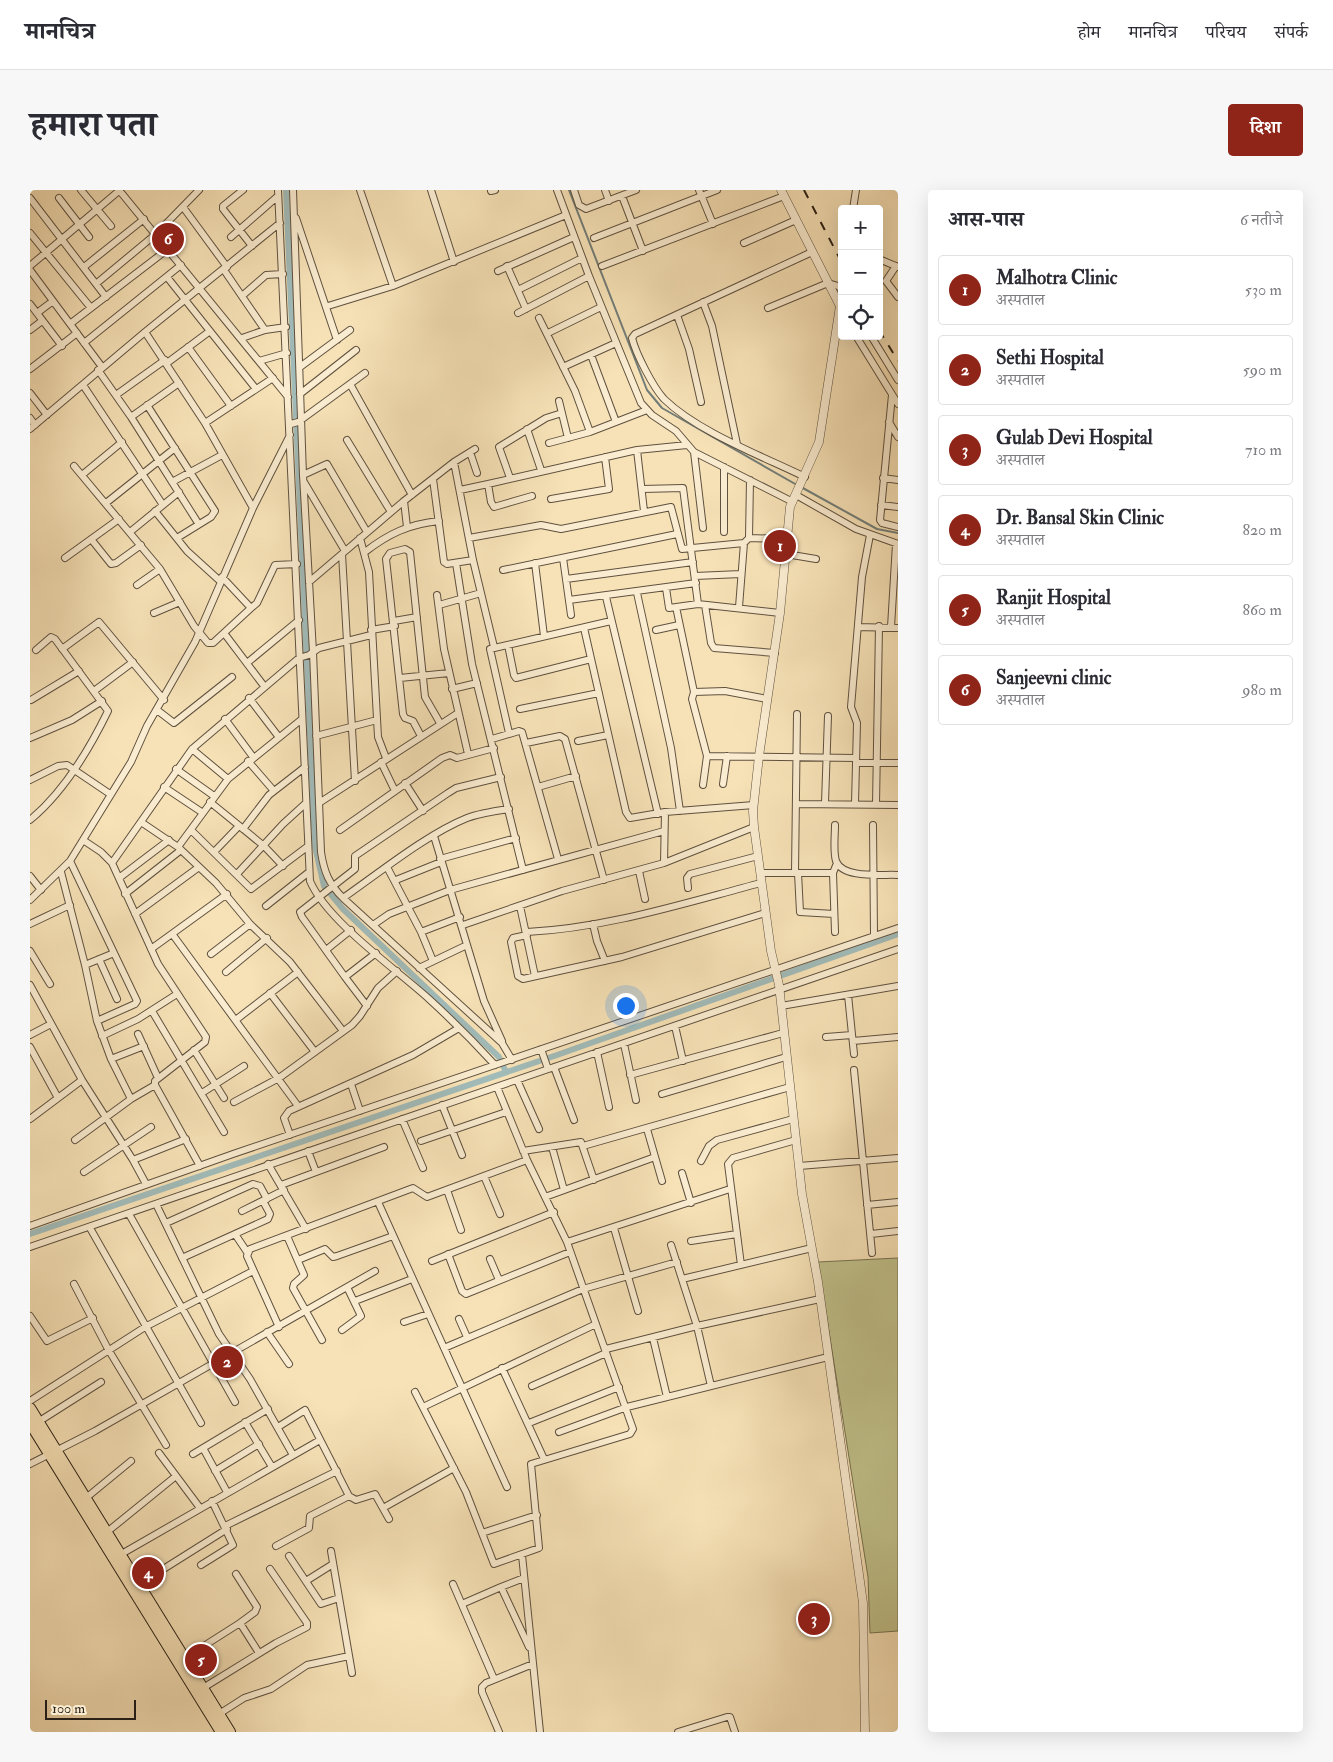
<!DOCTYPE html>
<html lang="hi">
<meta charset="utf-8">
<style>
body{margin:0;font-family:"IM FELL Double Pica","Noto Serif Devanagari",serif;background:#f7f7f7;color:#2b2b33}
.controls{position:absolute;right:15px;top:15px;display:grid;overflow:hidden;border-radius:5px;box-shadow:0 5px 20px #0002}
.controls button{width:45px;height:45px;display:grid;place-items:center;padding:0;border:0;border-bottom:1px solid #e1e1e2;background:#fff;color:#2b2b33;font:25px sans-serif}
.scale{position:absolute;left:15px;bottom:12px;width:91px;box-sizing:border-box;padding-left:5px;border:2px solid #2c2117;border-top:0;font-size:14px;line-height:18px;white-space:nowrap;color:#2c2117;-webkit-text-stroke:4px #faecd0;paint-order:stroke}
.you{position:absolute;left:595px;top:815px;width:18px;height:18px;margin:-12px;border:4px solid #fff;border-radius:50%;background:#1a73e8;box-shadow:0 0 0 8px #1a73e833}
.badge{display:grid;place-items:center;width:32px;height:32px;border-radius:50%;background:#8f2418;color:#fff;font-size:16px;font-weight:700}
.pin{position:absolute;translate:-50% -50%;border:2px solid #fff;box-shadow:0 1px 5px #0006}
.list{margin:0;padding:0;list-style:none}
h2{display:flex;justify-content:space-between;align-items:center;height:65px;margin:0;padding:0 20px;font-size:21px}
h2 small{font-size:16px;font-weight:400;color:#7c7c81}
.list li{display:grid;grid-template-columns:32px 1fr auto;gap:15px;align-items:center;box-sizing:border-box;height:70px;margin:0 10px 10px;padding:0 10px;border:1px solid #e1e1e2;border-radius:5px}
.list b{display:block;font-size:19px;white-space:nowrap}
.list p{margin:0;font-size:16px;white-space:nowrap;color:#7c7c81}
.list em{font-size:16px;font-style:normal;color:#7c7c81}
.icon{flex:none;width:28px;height:28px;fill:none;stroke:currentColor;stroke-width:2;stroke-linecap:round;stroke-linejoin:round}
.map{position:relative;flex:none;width:868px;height:1542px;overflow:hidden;border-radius:5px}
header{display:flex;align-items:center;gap:30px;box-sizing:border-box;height:70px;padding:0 25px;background:#fff;border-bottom:1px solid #e1e1e2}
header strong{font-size:24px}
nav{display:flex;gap:28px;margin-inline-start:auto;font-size:18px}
.intro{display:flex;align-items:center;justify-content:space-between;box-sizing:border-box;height:120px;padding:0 30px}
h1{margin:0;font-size:35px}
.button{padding:12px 22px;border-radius:5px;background:#8f2418;color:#fff;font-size:18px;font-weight:700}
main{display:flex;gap:30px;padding:0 30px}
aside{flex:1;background:#fff;border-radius:5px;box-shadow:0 5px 20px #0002}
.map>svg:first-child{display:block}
</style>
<header>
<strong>मानचित्र</strong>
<nav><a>होम</a><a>मानचित्र</a><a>परिचय</a><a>संपर्क</a></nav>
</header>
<div class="intro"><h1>हमारा पता</h1><a class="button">दिशा</a></div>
<main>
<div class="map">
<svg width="868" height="1542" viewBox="0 0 868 1542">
<rect width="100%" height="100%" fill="#f7e2b7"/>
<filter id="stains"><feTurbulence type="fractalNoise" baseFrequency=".004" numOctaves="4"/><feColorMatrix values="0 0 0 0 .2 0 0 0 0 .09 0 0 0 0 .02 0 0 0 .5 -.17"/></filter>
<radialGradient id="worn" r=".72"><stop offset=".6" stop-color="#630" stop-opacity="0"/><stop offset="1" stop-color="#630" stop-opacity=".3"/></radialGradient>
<path fill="#c1c28c" stroke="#767252" d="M868,1068V1441L840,1443L838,1387L788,1072Z"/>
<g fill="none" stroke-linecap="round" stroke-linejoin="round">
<path stroke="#727d78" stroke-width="2" d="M539,0L617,200L632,218L767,295
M771,297L847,339L868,343"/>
<path stroke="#a1bbb9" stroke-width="6" d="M256,0L285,656L294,696L313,719L469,867L476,882
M0,1044L527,865L868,744"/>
<g stroke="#5f513f" stroke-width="8">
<path id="minor" d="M51,0L81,36
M89,0L258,207
M213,0L193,16V19L222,56
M248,0L280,691C297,731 366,779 399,809C422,830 444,852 465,875
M263,0L273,285L283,462L291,662C294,682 299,694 313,708L472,853L482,870
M330,0L363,96
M401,0L424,72
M527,0L559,86L611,213L622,225L646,241L664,262L761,311
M544,0L549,15L556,19L606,0
M575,0L579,11
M669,0L683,34
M461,1L465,0
M592,6L613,61
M0,8L76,107
M29,8L59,47
M153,17L197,77
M823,19L826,0
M266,28L307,150
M0,43L61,118
M201,47L248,6
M564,48L687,0
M714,53L766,30
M849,69L868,77
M0,76L90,0
M477,76L496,119
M572,76L754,6
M866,76L856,91L868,107
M54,77L114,29
M0,80L72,177
M194,80L235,140
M468,81L544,47
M137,87L226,199
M67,93L126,44L169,0
M488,100L552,68
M212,106L236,85L253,84
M673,112L682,136L707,254
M0,114L32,156
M298,116L363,96L536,25
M738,118L798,93L808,96L812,100
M7,123L23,111
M488,123L559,86
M647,125L659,159L671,212
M509,128L545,201L560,242
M40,134L138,59
M0,140L12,131
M115,142L175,233L223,318
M518,143L571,117
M826,146L868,214
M841,146L868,190
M212,148L235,140L256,137
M54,153L151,75
M158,157L201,216
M561,165L586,232
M229,171L257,163
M137,173L180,141
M270,177L320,140
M533,177L586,153
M0,179L47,143
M68,180L101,227L168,333
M320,194L382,305
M53,195L133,315
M0,203L17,225
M270,204L326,160
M86,205L135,170
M862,205L850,330L852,333L868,337
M529,211L538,248
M117,215L185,321L181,327L147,348
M101,227L149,193
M0,228L5,235
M859,232L868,247
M175,233L243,188
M261,234L268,232L335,183
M0,239L115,142L250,33
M497,239L511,280
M317,250L361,322
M519,253L560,242L617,220
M607,260L614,321
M440,262L447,283
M664,262L673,338
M424,272L443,370L464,457
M44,276L130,379L164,436L178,453H183L221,418
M52,285L92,252
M273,285L297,274L337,342
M775,287C732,266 668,242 634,209C623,197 606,164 602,148L605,144L782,62
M480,288L469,257L516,228L532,223
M853,288L868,290
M403,289L414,372L417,374L443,370
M142,292L192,265
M274,292L315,361
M612,299L653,298L668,414
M430,300L458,294
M766,305L826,339L868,354
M502,306L464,317L461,312L458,294L607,260L657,255
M521,309L579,299L575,267
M374,311L377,337
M76,313L145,258
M851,315L868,317
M125,321L157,361L190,391
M100,342L149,302
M694,342V277
M330,348L339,382L348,547L356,568
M439,348L511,335L531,339L641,317L652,359L714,353L719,348L757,349
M719,348L720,290
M61,349L81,374L86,373L111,355
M335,362C358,344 379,334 409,331
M312,364L325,591
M756,364L786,369
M35,368L89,329
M533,368L541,425
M426,373L442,474L493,680
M505,373L514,446
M473,380L647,344
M665,386L711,384
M192,387L221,418L227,413L245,375L267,374
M536,389L663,372
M279,392L374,311L424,272L445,259
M107,395L130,379
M636,398L639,418L668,414L750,423
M607,403L641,558L650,621
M407,405L414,459L438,564
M576,407L628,624
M539,410L666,393
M409,415L451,403
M675,415L681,453L684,458L745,463
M646,417L664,502L695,501L737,509
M709,417L714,353
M124,423L150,412
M364,431L387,427
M828,437L868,438
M861,437L866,354
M554,438L596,622L600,628L635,622L724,615
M341,440L365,436
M626,440L649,435
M194,443L234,496
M478,455L484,485L486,488L561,469
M32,459L69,432L134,510
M217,473L269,430
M370,488L419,483
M422,499L447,493
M64,501L103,472
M664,502L662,509L677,566L826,568
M219,508L248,546
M1,510L49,481
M490,519L569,503
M127,520L144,533L202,487
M195,529L223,567
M479,543L460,459L581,431
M286,546L347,530
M391,546L383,531L375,528L373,524L356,369L360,363L375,359L380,362L395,507L410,533
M0,548L42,530L72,511
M462,549L489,541L492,542L528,669
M548,551L578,545
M496,553L530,546L535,549L574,690
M162,559L198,589
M218,571L244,601
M351,572L365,601
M826,573H868
M146,579L184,606
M0,590L28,576L37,575L80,604
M375,593L393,621
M693,594L697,566
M673,595L677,566
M134,597L173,623
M508,597L546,586
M180,612L234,656L253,676
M289,613L428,523
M795,613L798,526
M766,614L868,615
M825,614L827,533L821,517L832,387L840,345
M846,615L849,436
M0,630C34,602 59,560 78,521L25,449L21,447L6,460
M111,632L148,657L186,693L220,734L260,772L313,841
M805,635C805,646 803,661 806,671C813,689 852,684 868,685
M843,635L844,745
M213,639L239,605L275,577
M161,640L221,699L277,657
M310,640L412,568L420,565L427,568L464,558
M404,646L454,811L472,851
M53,650L71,662L82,673L128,774L176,847L175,852L125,891V895L170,976
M148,657L198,589L272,529
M184,662L209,636
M410,669L486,648
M40,671L107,811L105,814L67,831
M82,673L162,559L269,468L279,465L289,458L341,445
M634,673L635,622
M357,677L391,742L403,771
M609,681L615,709
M31,682L55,775L67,831L81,869L101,909
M730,683H803
M765,683L767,524
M768,683L770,722L804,724
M207,684L253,634L276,613
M0,686L11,700
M89,688L139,650
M366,690L411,672
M658,698L657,688L660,684L728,666
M95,704L151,660
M313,708C349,683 397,644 437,628C450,623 465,621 479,619
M0,710L40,671L101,572L117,536L165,452L223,318L260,245
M236,716L279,682
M490,716L505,786
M105,724L169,677
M0,734L40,715
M563,734L567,751L575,771
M343,735L359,724L420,700L634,641
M433,735L532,701L634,673L724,637
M391,742L430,727
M497,742C577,738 654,713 731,693
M805,742L803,683L807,673
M143,745L268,916
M497,745L483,748L481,752L488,786L493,789L592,767L735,723
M121,759L197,704
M296,760L321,740
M0,761L20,794
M181,764L220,734
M69,769L87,809
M55,775L84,763
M389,778L437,755
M196,782L237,748
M315,787L272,727L270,722L325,679V666L418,603L426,598L471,587
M0,795L52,890L103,970L116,994
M240,803L285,862
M818,805L824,864
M337,816L315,787L346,763
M751,816L868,796
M122,821L194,942
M207,829L268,782
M645,836L653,871
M108,844L128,888
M0,845L21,834
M72,846L108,829L147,804
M796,847L822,845
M823,851L868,847
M594,854L606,910
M0,857L28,908
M511,859L518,879
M164,860L194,908
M567,862L579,917
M81,869L114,856
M524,877L544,930
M824,880L842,1063
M600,885L753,843
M487,890L509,939
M321,894L330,921
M172,903L214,876
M632,904L756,867
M204,912L249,888L322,835L330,826L348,798L367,781
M412,915L432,965
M0,929L52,890
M372,929L393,978
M617,939L632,991
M260,945L254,928L259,921L383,865L429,838
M45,950L101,909L125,895
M391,951L476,922
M553,956L760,897
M522,957L534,1000
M278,961L286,982
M493,961L551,952L564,990
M103,970L156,949
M671,971L679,956L687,950L763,929
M238,974L276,1039
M769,976L868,968
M54,982L121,937
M652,983L661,1013
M454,986L470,1024
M251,995L354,957
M417,1000L431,1040
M515,1007L625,967
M348,1012L477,1297
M126,1014L189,1144L220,1189L263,1265
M837,1015L868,1012
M212,1021L254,1000
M99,1024L205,1212
M136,1033L223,994L230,996L237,1009
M0,1036L203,964L868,738
M60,1038L171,1233
M584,1038L608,1121
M205,1044L217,1062
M841,1044L868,1041
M257,1046L274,1085L264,1094L263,1098L292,1150
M661,1051L707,1044
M537,1052L700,999
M641,1055L667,1136L681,1196
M0,1057L868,759
M418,1064L432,1101L436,1104L540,1062
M152,1068L238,1029L240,1024L233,1011
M460,1069L469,1090
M268,1070L295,1059L303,1067L307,1066L363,1046
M402,1071L524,1022
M711,1075L698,974L703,968L766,950
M652,1089L782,1058
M44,1094L78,1159L136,1255
M325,1111L382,1089
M0,1126L17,1151L63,1128
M429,1129L437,1147
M374,1132L398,1124
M249,1137L217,1066L220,1059L383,998L397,1007L497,970
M312,1140L331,1126L317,1097
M237,1142L259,1174
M623,1148L637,1207
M414,1158L553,1099L647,1072
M576,1159L667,1136L790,1109
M472,1178L514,1269
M502,1196L576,1163
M385,1202L436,1302L464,1374L509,1358L501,1274L600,1244L603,1239L537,1052L497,970L467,897
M0,1211L115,1137L223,1081
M393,1217L566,1134
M8,1232L71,1192
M215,1232L242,1277
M499,1233L589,1197
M248,1237L275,1220L319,1306L326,1310L345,1304L359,1329
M529,1242L597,1217L798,1167
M173,1258L197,1302
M129,1263L170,1318
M163,1264L238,1219
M0,1274L65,1241L345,1081
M185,1281L229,1254
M56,1308L101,1271
M353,1318L424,1278
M195,1336L307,1281
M77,1342L146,1286
M452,1343L507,1325
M246,1356L279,1338L280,1326L319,1306
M301,1361L322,1483
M492,1365L510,1542
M88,1366L290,1250
M259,1366L291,1414L309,1408
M171,1375L203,1355L182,1311
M206,1384L227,1417L225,1422L210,1433
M276,1391L303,1374
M423,1394L464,1489
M108,1395L197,1339
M471,1397L494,1388
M432,1414L471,1397L499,1457
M155,1468L210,1433L229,1463
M173,1498L246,1453L277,1437V1433L240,1379
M189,1524L214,1508L241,1499L277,1475L319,1466
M469,1542L452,1502V1497L456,1493L503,1474
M648,1542L697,1527H700L705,1542"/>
</g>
<g stroke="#5f513f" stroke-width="9">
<path id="tertiary" d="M751,0L810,116L789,252L760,317L750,423L729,566L723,621L724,637L741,761L749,795L772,1004L788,1092L833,1413L835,1542"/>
</g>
<g stroke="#2c2117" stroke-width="12">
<path id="trunk" d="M0,1218L200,1542
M0,1233L191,1542"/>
</g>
<use href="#minor" stroke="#faecd0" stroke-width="6"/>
<use href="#tertiary" stroke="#faecd0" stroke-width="8"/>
<use href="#trunk" stroke="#f7e2b7" stroke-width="10"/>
<path stroke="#2c2117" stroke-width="2" stroke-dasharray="9 9" stroke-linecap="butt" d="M774,0L812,73
M849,140L868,171"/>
</g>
<rect width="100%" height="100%" filter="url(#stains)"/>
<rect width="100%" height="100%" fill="url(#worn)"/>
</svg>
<div class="controls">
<button>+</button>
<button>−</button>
<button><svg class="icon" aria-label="locate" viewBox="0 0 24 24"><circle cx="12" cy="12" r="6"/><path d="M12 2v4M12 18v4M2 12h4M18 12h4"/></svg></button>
</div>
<div class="scale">100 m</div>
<div class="you"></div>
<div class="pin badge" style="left:750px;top:356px">1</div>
<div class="pin badge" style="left:197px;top:1172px">2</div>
<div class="pin badge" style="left:784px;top:1429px">3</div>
<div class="pin badge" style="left:118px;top:1383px">4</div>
<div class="pin badge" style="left:171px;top:1470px">5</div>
<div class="pin badge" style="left:138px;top:49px">6</div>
</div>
<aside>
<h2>आस-पास<small>6 नतीजे</small></h2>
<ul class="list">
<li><span class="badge">1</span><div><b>Malhotra Clinic</b><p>अस्पताल</p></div><em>530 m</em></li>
<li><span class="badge">2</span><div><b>Sethi Hospital</b><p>अस्पताल</p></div><em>590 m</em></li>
<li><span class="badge">3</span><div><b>Gulab Devi Hospital</b><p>अस्पताल</p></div><em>710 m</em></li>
<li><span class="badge">4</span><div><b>Dr. Bansal Skin Clinic</b><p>अस्पताल</p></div><em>820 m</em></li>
<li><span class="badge">5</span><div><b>Ranjit Hospital</b><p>अस्पताल</p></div><em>860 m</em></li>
<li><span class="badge">6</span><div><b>Sanjeevni clinic</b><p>अस्पताल</p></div><em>980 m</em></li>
</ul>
</aside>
</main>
